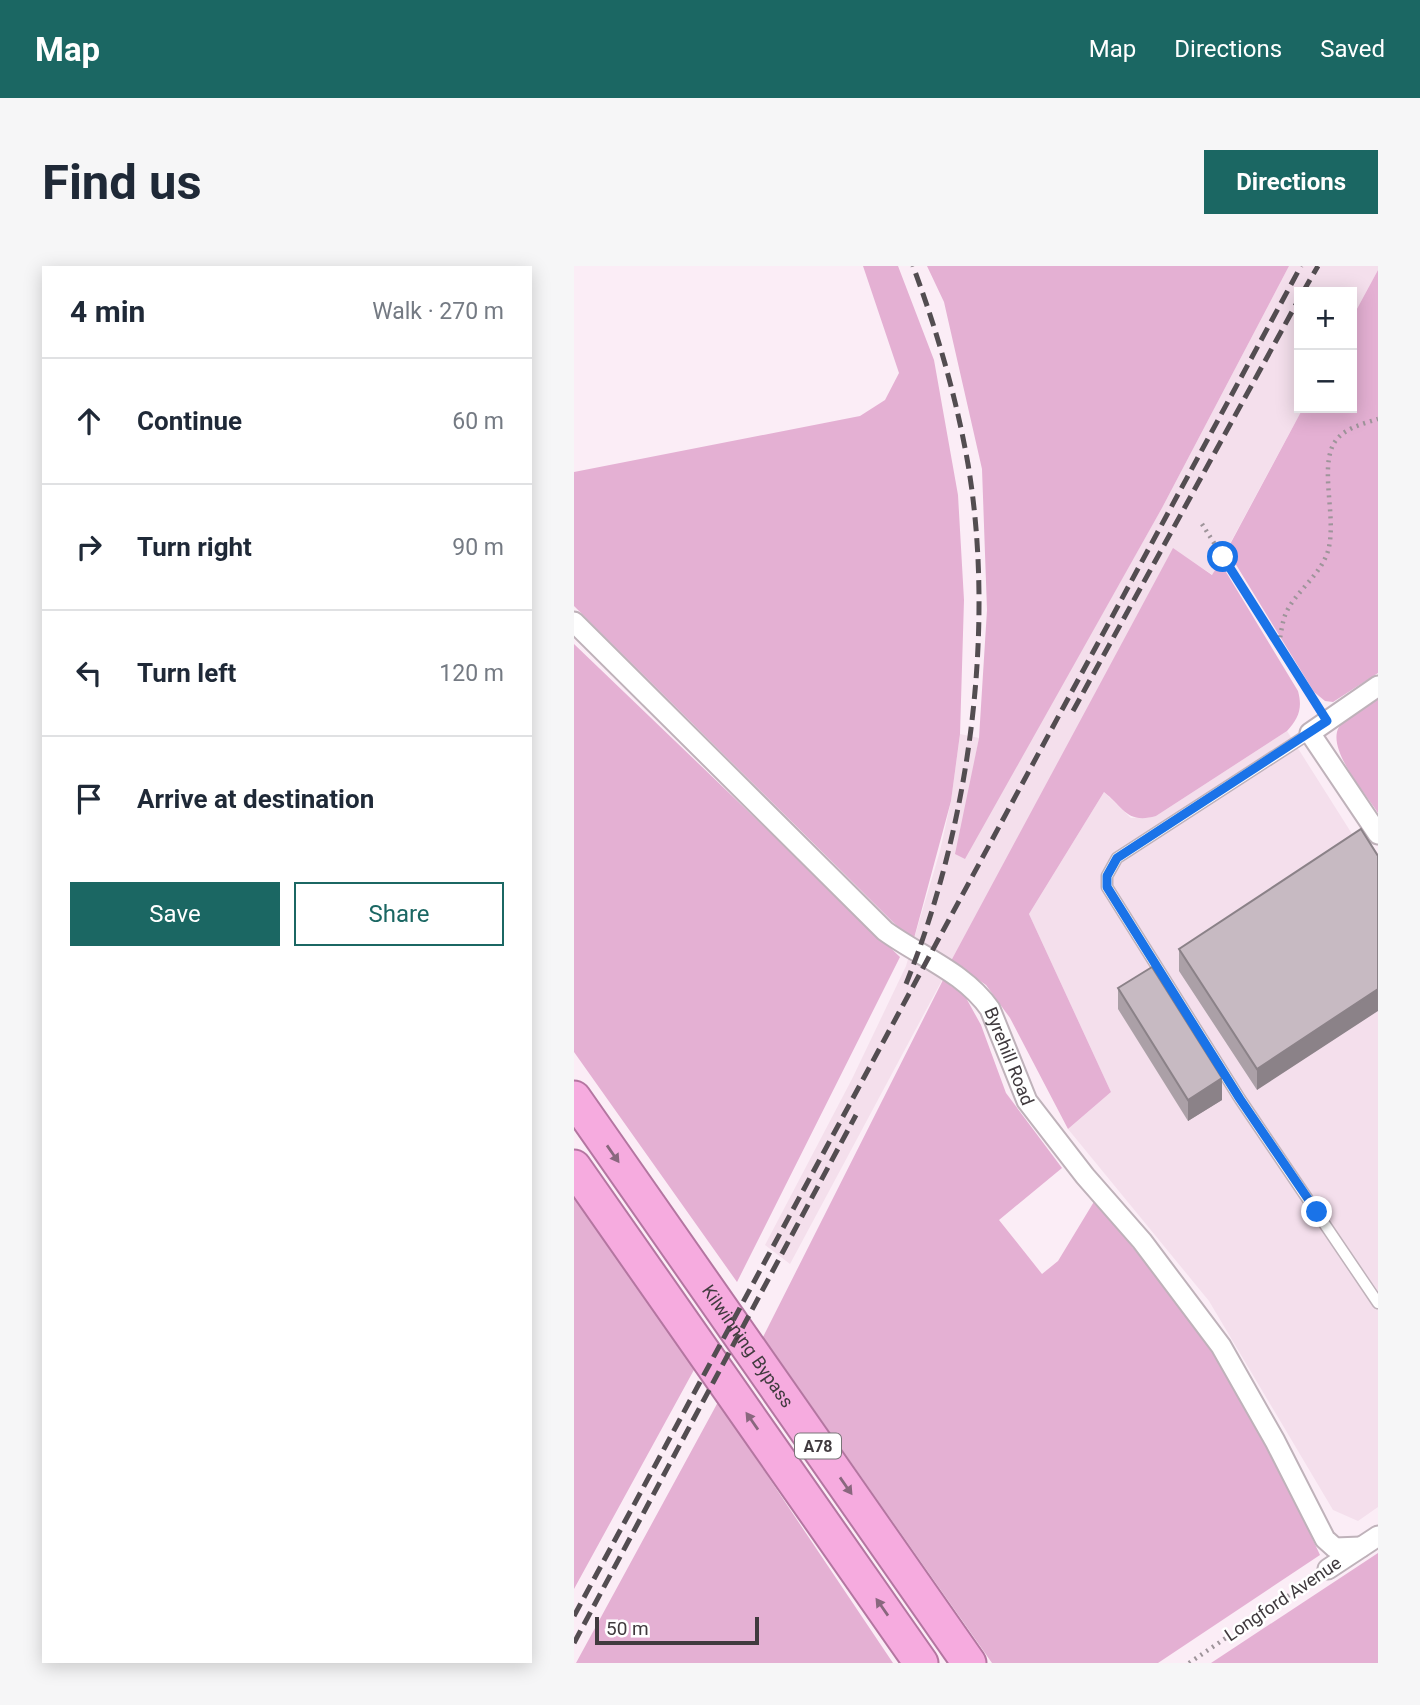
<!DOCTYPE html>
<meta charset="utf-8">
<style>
body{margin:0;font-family:Roboto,sans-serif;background:#f6f6f7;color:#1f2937}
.controls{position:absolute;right:21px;top:21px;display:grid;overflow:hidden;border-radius:0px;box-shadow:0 4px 18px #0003}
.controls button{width:63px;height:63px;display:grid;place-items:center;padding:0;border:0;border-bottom:2px solid #e0e1e3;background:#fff;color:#1f2937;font:35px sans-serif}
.scale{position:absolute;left:21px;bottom:18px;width:164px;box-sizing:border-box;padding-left:7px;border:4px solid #403a3e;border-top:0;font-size:19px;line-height:24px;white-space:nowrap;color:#403a3e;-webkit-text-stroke:5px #fff;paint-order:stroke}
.stop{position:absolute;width:21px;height:21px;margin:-16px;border:5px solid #1a73e8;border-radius:50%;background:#fff}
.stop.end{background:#1a73e8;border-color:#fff;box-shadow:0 2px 7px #0008}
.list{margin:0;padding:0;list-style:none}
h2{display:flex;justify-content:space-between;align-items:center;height:91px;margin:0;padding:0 28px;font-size:30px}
h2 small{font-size:23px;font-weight:400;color:#747a83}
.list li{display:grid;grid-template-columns:46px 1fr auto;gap:21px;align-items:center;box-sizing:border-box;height:126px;padding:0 28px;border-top:2px solid #e0e1e3}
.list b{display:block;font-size:26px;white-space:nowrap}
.list em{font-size:23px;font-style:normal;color:#747a83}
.actions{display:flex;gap:14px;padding:21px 28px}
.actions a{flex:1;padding:16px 0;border:2px solid #1b6763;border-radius:0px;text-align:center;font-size:24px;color:#1b6763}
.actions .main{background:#1b6763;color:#fff}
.icon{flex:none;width:38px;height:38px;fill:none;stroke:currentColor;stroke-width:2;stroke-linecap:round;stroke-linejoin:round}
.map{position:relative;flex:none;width:804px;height:1397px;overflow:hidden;border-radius:0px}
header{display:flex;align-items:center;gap:42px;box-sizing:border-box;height:98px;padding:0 35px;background:#1b6763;color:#fff}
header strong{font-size:33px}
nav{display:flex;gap:38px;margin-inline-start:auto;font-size:24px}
.intro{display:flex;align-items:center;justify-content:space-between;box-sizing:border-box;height:168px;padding:0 42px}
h1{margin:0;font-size:49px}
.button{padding:18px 32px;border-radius:0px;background:#1b6763;color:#fff;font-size:24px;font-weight:700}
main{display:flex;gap:42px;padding:0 42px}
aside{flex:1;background:#fff;border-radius:0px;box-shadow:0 4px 18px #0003}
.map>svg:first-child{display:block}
</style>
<header>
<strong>Map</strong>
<nav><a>Map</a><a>Directions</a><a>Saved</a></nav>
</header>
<div class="intro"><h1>Find us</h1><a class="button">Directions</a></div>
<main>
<aside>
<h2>4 min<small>Walk · 270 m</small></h2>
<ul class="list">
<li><svg class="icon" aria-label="ahead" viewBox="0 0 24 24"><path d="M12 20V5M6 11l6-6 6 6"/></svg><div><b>Continue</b></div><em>60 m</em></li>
<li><svg class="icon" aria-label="right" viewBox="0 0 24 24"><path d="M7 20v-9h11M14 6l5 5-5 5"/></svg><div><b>Turn right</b></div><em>90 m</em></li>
<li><svg class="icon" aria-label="left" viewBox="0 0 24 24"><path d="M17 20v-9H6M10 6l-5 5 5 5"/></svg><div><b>Turn left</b></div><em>120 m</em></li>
<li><svg class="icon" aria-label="arrive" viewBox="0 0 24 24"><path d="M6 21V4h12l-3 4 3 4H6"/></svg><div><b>Arrive at destination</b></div></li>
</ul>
<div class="actions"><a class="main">Save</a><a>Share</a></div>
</aside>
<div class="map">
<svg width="804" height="1397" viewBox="0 0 804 1397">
<rect width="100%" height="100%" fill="#fbedf6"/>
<path fill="#f4dfec" d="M715,0H804V4L778,52V26H725V142H729L639,309L599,283L216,998L191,979L278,813L332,700L366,585L377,535L386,468L405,472L392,540L390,592L588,242Z
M713,465L804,609V1241L784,1255L759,1244L635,1035L494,863L537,826L455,648L530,526L557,552L582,550Z"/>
<path fill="#e4b0d3" d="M289,0H324L360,94L384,229L390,334L386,468L377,535L339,676L0,340V206L286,150L311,134L325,107Z
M353,0H715L588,242L391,593L381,588L405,472L413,344L408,203L370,36Z
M804,4V407L759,436L751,435L740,426L653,284L729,142H778V52Z
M599,282L638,309L646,296L724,425C729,443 724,453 713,465L582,550C553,558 550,542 530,526L455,648L537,826L494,863L436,752L412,719L377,695Z
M0,378L326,691L163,1016L0,786Z
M804,431V547C792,528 752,483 765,461C773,448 792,439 804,431Z
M369,714L391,730L407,759L432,827L488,902L425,954L468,1008L484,995L521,934L639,1082L696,1181L746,1289L584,1397H418L189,1071Z
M0,930L121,1102L0,1323Z
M144,1136L319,1397H2Z
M804,1287V1397H637Z"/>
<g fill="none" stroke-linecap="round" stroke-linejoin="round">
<g stroke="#bfb2ba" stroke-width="13">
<path id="service" d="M736,467L543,592L533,610V621L666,833L804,1037"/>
</g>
<g stroke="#bfb2ba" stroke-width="23">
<g id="minor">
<path id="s1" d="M0,356L311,665C347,691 390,706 416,743L453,835L511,910L568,975L647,1080L701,1175L751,1273L761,1282L787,1281"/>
<path d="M804,420L736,467L804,568"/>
<path d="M754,1303L804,1270"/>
</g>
</g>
<g stroke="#b476a1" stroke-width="37">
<g id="trunk">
<path id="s2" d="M0,832L395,1397"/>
<path d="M0,901L347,1397"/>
</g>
</g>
<path stroke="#9e949a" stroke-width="4.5" stroke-dasharray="2 5" stroke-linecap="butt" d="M628,258L744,441
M705,378C707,368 708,356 712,347C722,325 746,310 754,285C763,253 746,206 759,179C767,163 788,158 804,153
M615,1397L739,1313"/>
<use href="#service" stroke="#fff" stroke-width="10"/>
<use href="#minor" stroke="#fff" stroke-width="19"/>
<use href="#trunk" stroke="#f6abdf" stroke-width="33"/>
<path stroke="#534d51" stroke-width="5" stroke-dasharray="14 7" stroke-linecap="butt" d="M729,26L744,0
M499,445L725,33
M332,718C395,561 422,365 394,198C382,130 363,65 339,0
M0,1350L727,0
M0,1377L282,849"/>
</g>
<path fill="#aba0a7" d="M787,563L683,824L605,705V683Z
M544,722L648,834L614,855L544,743Z"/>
<path fill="#8b8288" d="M804,723V745L683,824V803Z
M648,812V834L614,855V834Z"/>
<path fill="#c7bac2" stroke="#8b8288" stroke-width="2" d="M787,563L804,590V723L683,803L605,683Z
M578,701L648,812L614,834L544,722Z"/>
<defs><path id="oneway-solid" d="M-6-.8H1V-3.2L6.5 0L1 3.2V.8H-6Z" transform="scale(1.75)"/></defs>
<g fill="#89677e">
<use href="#oneway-solid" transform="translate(39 888) rotate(55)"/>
<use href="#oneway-solid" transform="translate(178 1155) rotate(-125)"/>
<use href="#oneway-solid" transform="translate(272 1220) rotate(55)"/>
<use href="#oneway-solid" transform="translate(308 1341) rotate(-125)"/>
</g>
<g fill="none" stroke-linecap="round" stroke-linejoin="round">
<path stroke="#1a73e8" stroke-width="9" d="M649,291L753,455L543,592L533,610V621L666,833L743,946"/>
</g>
<g text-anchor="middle" stroke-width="5" stroke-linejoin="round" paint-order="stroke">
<rect fill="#fff" stroke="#797578" stroke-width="2" x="221" y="1167.5" width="46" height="25" rx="5"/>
<g font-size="16" font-weight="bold" fill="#403a3e">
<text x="244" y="1186">A78</text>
</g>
<g font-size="18" fill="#403a3e" stroke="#fff">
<text dy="6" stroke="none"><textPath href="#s1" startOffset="621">Byrehill Road</textPath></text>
<text dy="6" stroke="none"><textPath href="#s2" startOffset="303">Kilwinning Bypass</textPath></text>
<text transform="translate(709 1333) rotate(-34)" y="6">Longford Avenue</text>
</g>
</g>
</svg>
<div class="controls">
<button>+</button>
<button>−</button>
</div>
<div class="scale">50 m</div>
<div class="stop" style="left:649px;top:291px"></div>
<div class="stop end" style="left:743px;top:946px"></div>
</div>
</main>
